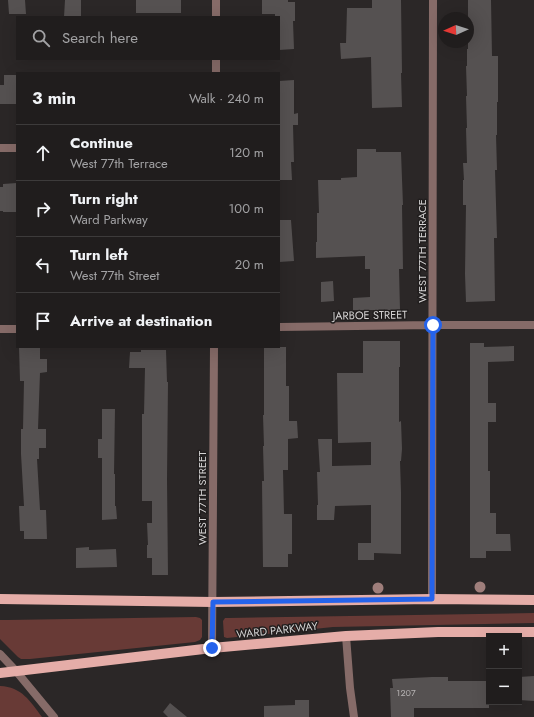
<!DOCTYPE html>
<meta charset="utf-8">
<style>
body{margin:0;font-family:Jost,sans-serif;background:#2d2a2a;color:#f1f3f6}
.controls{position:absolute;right:12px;bottom:12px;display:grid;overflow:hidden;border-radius:0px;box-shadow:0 4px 16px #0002}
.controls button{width:36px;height:36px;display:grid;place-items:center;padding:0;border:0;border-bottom:1px solid #3d3b3b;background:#201d1d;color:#f1f3f6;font:20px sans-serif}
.compass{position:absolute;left:438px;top:12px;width:36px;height:36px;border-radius:50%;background:#201d1d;box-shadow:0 4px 16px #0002;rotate:267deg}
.stop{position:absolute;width:12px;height:12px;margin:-9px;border:3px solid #2563eb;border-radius:50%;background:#fff}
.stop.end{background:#2563eb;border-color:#fff;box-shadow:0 1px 4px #0008}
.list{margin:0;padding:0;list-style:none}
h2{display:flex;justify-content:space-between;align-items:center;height:52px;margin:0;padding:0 16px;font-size:17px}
h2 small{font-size:13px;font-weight:400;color:#a2a2a4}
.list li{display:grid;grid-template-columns:26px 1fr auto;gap:12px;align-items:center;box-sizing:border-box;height:56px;padding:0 16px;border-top:1px solid #3d3b3b}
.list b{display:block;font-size:15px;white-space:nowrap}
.list p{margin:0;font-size:13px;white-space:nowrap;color:#a2a2a4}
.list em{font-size:13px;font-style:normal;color:#a2a2a4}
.icon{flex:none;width:22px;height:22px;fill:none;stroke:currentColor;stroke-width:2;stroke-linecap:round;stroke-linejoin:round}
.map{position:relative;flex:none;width:534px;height:717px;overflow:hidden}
.search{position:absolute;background:#201d1d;box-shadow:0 4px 16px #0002;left:16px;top:16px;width:264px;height:44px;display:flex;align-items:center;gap:10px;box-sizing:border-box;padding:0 14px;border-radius:0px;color:#a2a2a4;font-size:15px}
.panel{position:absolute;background:#201d1d;box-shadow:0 4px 16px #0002;left:16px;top:72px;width:264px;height:276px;border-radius:0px}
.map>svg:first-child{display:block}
</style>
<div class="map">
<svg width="534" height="717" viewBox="0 0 534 717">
<rect width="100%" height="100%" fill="#2b2727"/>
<path fill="#683a36" d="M534,613V623L333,627L227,638L224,637L223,621L225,618H229Z
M196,617L200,618L202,620V637L200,640L195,642L30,659H21L18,657L0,639V620H7Z
M0,686C22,687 30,701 42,717H0Z"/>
<path fill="#555151" d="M8,0H25L26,14H9Z
M65,0H81V17H64Z
M136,0H181V13H136Z
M262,0H288V2H295V21H293L294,49L279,50V17H275V14H262Z
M372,0H401L402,73H401L402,107L372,108L371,57L341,59L340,43H346L347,8H372Z
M468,0H491L492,56H498V102H497V135H496L497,170H495L497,238H494L495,301L466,302L465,274L466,205H463V180H464L463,163H467L466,128H467L466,96H467L466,66H467V49H468Z
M4,75H17V104H0V85H4Z
M294,80V114L298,113V125H293L294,162H291L292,180H279V81Z
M357,149H376V152H401L402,179L403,205H402L403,269H399L400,310H353V298L370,297V269H365V256L316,258V242H317V213H319L318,180H341V178L357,177Z
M17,183V212H3V211H0V187H3V184Z
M279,220H291L294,261L279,262Z
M333,281L334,301L321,302V282Z
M363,341H400V367H399V422L401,421L402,449L401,461H400L401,492V554L374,553V560H358V543H371V505L335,506L334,520H317V505H318L317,472H320L318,439H332V466L371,465V442L338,443L337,373H363Z
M470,343H484V347L514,346V361L488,362V403H496V422H488V471H490V513H496V534H510L511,551H486V558H470Z
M19,347H40V359H47V372L40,373L38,429H46V448H39V459H37L40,510H46L47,539H24V531H20L19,506H24L21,454V429H23L24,381H20Z
M264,347H286V386H289V421H297L298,438L288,439V470H283L284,514H292V554H288V567H263L262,481H264L263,446H264L263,415H264Z
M141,350H166L167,382H168L167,479L168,575H152V558H147V545H148L147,523H152V501H142V414H144L145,368H129L130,352H141Z
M102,409H115L114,474H115V506H116L117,519L102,520V458H98V439H102Z
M89,547V550L116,549L117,567L76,568V548Z
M534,676V701L519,700V677Z
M432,677H448V681H489V708H414V717H391L390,688H393L392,679Z
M295,700H309V717H264V706L295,705Z
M170,703L187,717H168L163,712Z"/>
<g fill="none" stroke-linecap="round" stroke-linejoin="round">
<path stroke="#866b68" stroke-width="8" d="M216,0V17
M216,59V73
M0,148H17
M279,327L433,325H534
M0,329H17
M432,599L433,0
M346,636L350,688L354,717
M212,648L214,347
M0,654L16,671L54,717"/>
<path stroke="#e5ada8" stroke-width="10" d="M0,599L213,602L432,599L534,600
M0,673L212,648L346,636L438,632H534"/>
</g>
<g fill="#9f7e7b">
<circle cx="480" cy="587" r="5.5"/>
<circle cx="378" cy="588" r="5.5"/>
</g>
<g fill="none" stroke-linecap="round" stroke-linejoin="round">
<path stroke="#2563eb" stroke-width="5" d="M212,648L213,602L432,599L433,325"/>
</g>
<g text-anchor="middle" stroke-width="3" stroke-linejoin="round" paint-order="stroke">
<g font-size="9" fill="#b6b3b3">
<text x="406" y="696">1207</text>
</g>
<g font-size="11" fill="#d6d4d4" stroke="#211e1e">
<text transform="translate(422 251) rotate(-90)" y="4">WEST 77TH TERRACE</text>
<text transform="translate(370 315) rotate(-1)" y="4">JARBOE STREET</text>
<text transform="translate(202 498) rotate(-90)" y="4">WEST 77TH STREET</text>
<text transform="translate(277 630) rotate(-6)" y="4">WARD PARKWAY</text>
</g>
</g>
</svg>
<div class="controls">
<button>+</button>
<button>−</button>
</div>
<svg class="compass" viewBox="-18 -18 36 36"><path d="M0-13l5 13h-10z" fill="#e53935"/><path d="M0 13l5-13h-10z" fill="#a2a2a4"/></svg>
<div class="stop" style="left:433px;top:325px"></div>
<div class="stop end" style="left:212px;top:648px"></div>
<div class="search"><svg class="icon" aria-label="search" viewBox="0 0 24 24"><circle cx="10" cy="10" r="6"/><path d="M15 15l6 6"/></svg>Search here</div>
<section class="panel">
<h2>3 min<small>Walk · 240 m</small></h2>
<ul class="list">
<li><svg class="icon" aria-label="ahead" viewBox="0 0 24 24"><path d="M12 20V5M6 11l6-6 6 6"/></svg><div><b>Continue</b><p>West 77th Terrace</p></div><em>120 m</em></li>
<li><svg class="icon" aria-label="right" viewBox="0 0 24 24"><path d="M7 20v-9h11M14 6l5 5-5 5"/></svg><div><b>Turn right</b><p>Ward Parkway</p></div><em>100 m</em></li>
<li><svg class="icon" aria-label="left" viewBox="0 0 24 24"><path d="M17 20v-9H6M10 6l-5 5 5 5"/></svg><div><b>Turn left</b><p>West 77th Street</p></div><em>20 m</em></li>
<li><svg class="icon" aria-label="arrive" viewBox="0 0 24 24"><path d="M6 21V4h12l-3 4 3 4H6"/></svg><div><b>Arrive at destination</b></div></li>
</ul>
</section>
</div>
